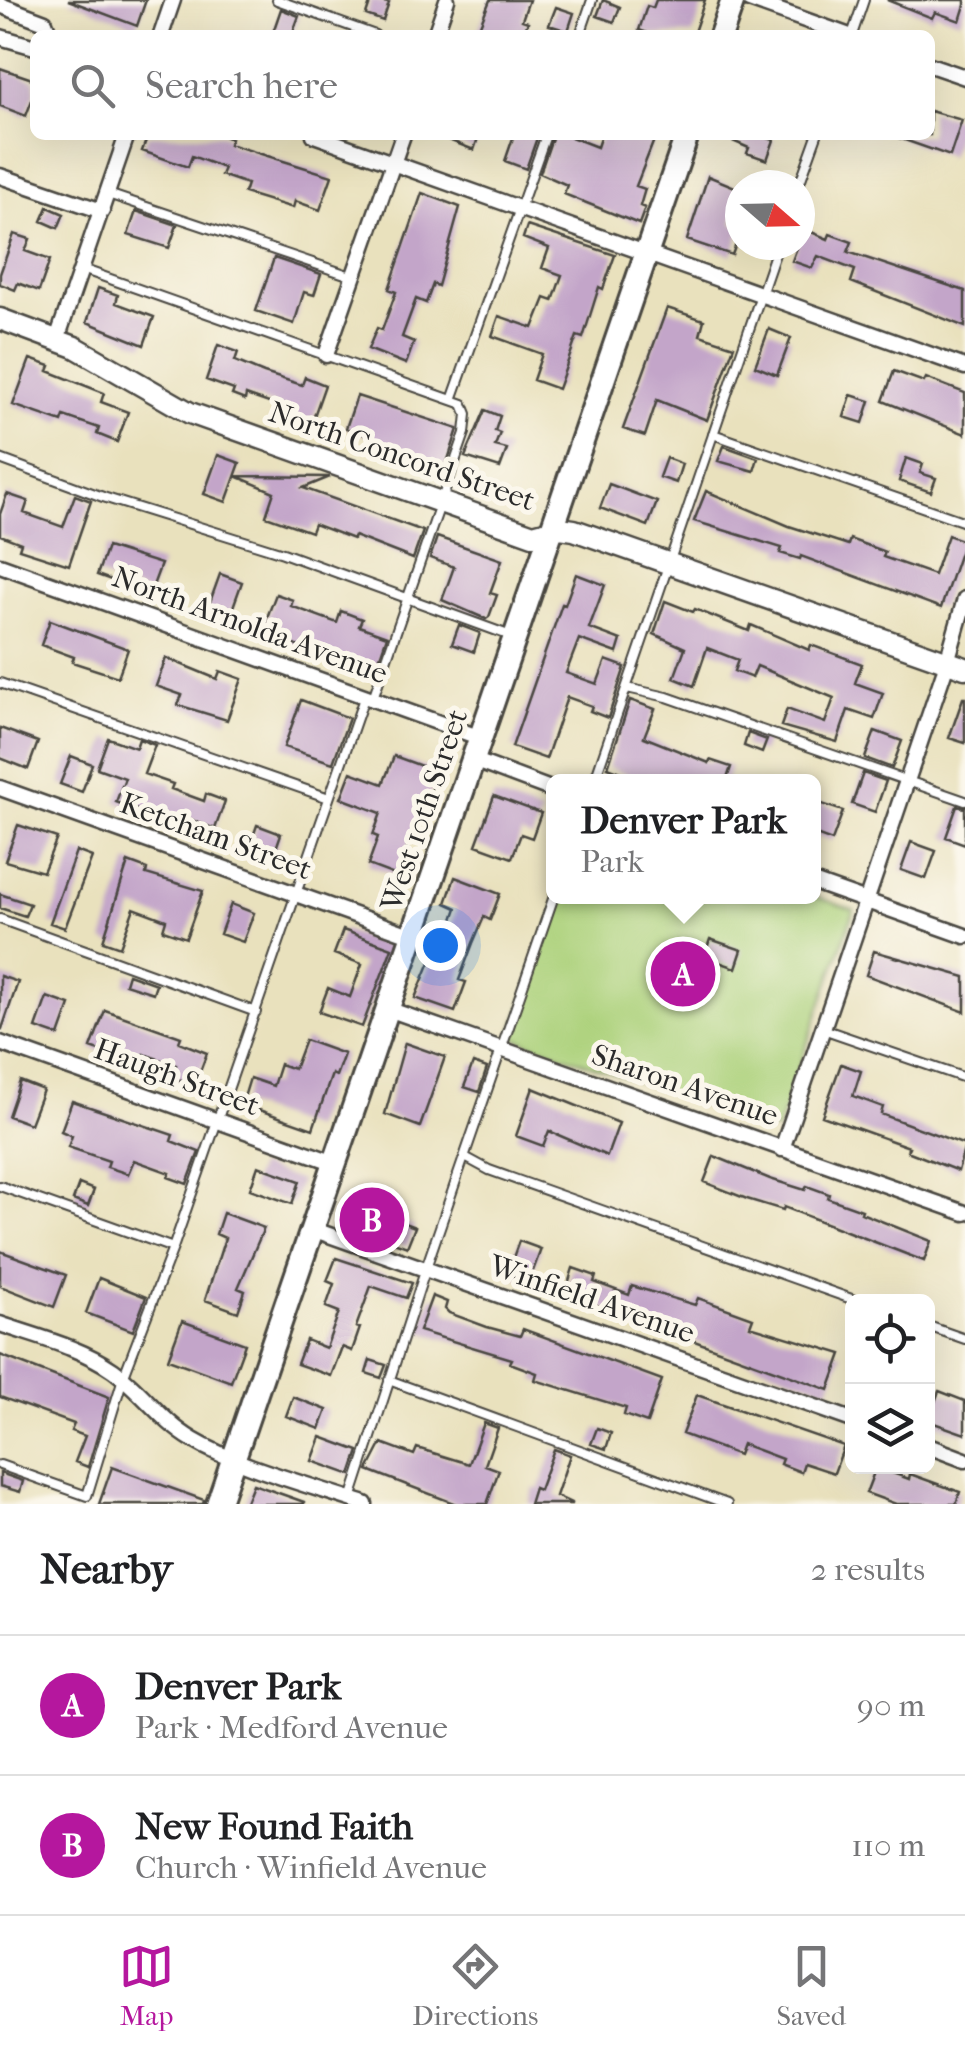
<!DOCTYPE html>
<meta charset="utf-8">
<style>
body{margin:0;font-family:"IM FELL French Canon",serif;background:#f6f6f6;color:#202124}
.controls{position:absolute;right:30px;bottom:30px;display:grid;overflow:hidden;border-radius:15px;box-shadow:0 10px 40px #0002}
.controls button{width:90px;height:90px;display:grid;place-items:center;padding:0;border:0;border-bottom:2px solid #e0e0e0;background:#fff;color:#202124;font:50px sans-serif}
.compass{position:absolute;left:725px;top:170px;width:90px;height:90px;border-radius:50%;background:#fff;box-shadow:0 10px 40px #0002;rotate:110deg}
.you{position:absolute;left:440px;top:945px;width:35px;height:35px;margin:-25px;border:8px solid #fff;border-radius:50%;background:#1a73e8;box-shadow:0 0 0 15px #1a73e833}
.badge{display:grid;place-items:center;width:65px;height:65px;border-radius:50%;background:#b5179e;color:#fff;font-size:32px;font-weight:700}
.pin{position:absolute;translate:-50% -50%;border:5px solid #fff;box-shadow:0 2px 10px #0006}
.popup{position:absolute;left:546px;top:774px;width:275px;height:130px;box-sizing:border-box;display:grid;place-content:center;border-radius:15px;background:#fff;filter:drop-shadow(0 2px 8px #0005);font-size:32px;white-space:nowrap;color:#757577}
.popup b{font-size:38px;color:#202124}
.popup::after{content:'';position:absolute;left:50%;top:100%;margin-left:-20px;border:20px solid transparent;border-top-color:#fff}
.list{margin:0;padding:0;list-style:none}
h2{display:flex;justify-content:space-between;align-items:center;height:130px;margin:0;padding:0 40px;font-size:42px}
h2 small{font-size:32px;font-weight:400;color:#757577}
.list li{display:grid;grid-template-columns:65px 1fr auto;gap:30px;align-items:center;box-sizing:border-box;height:140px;padding:0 40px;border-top:2px solid #e0e0e0}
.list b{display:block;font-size:38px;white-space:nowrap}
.list p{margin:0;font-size:32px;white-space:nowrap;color:#757577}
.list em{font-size:32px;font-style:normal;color:#757577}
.icon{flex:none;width:55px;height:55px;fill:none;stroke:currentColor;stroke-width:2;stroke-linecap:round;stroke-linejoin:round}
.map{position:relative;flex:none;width:965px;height:1504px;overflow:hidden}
.search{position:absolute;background:#fff;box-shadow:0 10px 40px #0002;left:30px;right:30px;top:30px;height:110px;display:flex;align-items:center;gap:25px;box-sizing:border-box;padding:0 35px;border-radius:15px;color:#757577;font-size:38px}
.sheet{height:410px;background:#fff}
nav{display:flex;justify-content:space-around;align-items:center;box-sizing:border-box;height:140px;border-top:2px solid #e0e0e0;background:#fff;font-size:28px;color:#757577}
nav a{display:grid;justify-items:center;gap:5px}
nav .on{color:#b5179e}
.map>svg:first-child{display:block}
</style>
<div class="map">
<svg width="965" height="1504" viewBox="0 0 965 1504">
<rect width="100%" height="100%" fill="#fbf7ec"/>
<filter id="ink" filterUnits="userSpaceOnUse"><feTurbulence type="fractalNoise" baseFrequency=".01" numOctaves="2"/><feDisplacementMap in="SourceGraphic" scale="20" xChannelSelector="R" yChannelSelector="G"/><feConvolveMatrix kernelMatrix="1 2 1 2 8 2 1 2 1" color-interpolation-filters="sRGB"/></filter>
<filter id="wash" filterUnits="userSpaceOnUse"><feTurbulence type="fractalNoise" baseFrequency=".0048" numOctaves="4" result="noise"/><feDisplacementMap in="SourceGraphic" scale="40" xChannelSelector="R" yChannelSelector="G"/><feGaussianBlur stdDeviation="2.25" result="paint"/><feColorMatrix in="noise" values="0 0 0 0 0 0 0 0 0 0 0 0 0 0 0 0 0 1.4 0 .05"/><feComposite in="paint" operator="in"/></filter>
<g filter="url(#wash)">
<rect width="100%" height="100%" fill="#e9e1bd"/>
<path fill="#acd17a" stroke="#6c7e52" stroke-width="2.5" d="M813,896L854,910L777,1131L511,1037L560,897Z"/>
<g id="blocks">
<path fill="#c3a5c9" d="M68,0H146L137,26Z
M371,0L389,3L383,21L366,15Z
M490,0H529L522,20L528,22L523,35H476Z
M603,0L620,7L614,22L597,16Z
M656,0H705L693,35H653L639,30L647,6L653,8Z
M887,0H965V5L960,21L935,12L932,18Z
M556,7L574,13L568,31L549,25Z
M281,9L299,16L292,35H272Z
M0,68L35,80V92L26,116L0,106Z
M930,111L962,120L950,156L896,137L930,135Z
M148,135H222L231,139L229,144L332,176L320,210L295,201L293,208L244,193L247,184L221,175L224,168L192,156L188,167L142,151Z
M436,135H479L474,150Z
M514,135H538L526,169L505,161Z
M553,135H566L597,147L601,135H656L636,186L645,189L640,206L645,208L639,224L564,194L567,185L540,173Z
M719,135H759L774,140L767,160L747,153L749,148Z
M708,176L740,189V202L732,223L740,226V233L732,255L687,240Z
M422,193L460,207L438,286L433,284L426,303L416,299L402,337L414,342L406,364L368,349L377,328L382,330L396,292L389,289Z
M48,207L64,214L58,228L42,221Z
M136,211L177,225L169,248L128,235Z
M527,226L615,255L603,289L599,287L583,338L577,336L558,389L533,380L542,354L492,336L499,316L533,328L545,298L553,301L562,275L542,268L549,248L523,238Z
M804,229L828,239L830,234L852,242L848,252L965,291V327L851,282L855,270L818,256L812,268L792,261Z
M14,234L30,239L25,251L50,260L39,291L18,283L15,290L0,284V274Z
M274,258L321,274L314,295L304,292L294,324L256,311Z
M98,288L118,295L116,303L154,317L144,345L87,322Z
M667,308L704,320L700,335L734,346L707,420L657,400L645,436L623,429Z
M769,329L791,338L777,375L755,366Z
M218,345L238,352L235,361L264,373L302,385L305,377L325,385L312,422L291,414L292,411L246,395L245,400L232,395L234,390L206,380Z
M30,359L50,366L48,371L104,393L101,402L128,412L117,442L97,434L99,428L64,416L62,422L13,405Z
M894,371L924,382L926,378L965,393V434L883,401Z
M851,395L870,401L863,423L844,417Z
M357,396L458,429L446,466L373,442L375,438L346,428Z
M485,410L500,416L495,431L500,433L495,446L507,449L500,468L465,457Z
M724,446L758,458L754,471L718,461Z
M218,455L240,463L226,502L204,494Z
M666,458L682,464L676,483L659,477Z
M906,458L923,464L920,473L936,478L931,492L899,481Z
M236,476L330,477L303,488L423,531L413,559L354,536L353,539L314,524L311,532L266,516L274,492Z
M609,484L657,502L648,526L600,508Z
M706,491L789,526L848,545L850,539L885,552L883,557L934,575L948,535L964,541L941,608L801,556L800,559L780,553L782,548L694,521Z
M7,494L28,501L24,513L63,527L75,495L91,501L69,565L19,549L21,543L0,535V514Z
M437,537L502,560L490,593L497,595L489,617L486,619L442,600L454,567L430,558Z
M107,547L161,564L150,594L97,575Z
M220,574L242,582L228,621L206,613Z
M576,574L605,585L589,628L621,640L617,653L579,639L566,673L597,684L606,660L625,667L608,718L590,711L592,706L567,697L546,759L512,747L562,604L565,605Z
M276,594L293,600L291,606L337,623L341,611L362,619L359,626L387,636L374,674L261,633Z
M665,601L693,612L695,609L749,631L751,625L809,650L811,645L862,664L855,683L883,693L874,719L848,710L837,742L781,726L787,709L825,723L834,698L757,666L752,678L734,671L738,660L707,648L694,686L674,678L685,648L654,634Z
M50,620L128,649L118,677L72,662L74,657L41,645Z
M459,625L480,633L474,652L452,644Z
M166,658L217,679L220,671L242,679L227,720L178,705L182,695L156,686Z
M963,698H965V743L949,738Z
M301,700L349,718L333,763L284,747Z
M630,700L655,709L644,737L709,763L710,760L731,767L726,782H646L608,767Z
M0,728L38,742L28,769L0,758Z
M875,731L902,741L892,768L865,758Z
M748,733L767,740L762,753L744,746Z
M108,738L136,748L139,739L155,745L144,774L173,784L171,789L204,801L206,794L225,801L215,829L191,820L188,830L116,802L125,778L97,768Z
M71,756L92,764L82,792L60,784Z
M394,756L438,772L405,854L418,859L410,881L368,865L378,837L373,835L381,813L341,798L351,772L383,784Z
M863,773L886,781L875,812L852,804Z
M494,796L541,813L532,838L521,834L512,858L476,845Z
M813,801L843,811L832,841L813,834Z
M957,806L965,808V844L946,837Z
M18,825L57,838L43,872L5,861Z
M257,825L281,834L272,860L248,851Z
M911,842L936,851L926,879L901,870Z
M76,851L92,857L65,928L50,923Z
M128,862L147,869L146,874L203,891L186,938L163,930L166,920L134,908L120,947L103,941Z
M455,877L500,894L490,920L484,917L473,943L459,980L466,982L455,1012L415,998L440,938L446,940L457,908L446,903Z
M0,894L30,904L25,916L0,908Z
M231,904L254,913L243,942L220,934Z
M343,930L392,948L362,1027L319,1012L328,988L350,997L362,964L334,954Z
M710,939L742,950L736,968L704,957Z
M874,951L965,977V1012L866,975Z
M128,974L156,984L153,993L125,984Z
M0,976L18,982L2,1029L0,1028Z
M47,997L70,1005L59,1036L36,1028Z
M105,1010L181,1037L179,1042L207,1053L195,1085L172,1077L176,1065L144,1054L139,1065L91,1048Z
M305,1040L344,1054L336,1076L332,1074L313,1129L242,1104L250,1078L273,1086L280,1064L294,1069Z
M405,1043L445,1057L420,1127L385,1114Z
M473,1063L487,1068L479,1092L464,1087Z
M841,1064L861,1071L853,1096L883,1107L881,1114L965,1145L958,1171L907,1151L909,1147L822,1116Z
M20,1081L43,1090L30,1124L8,1116Z
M533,1088L619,1123L607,1156L549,1131L543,1146L516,1136Z
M72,1101L173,1135L171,1141L199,1152L187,1184L168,1177L170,1173L134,1160L128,1174L107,1167L109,1161L68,1147L72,1136L61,1131Z
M714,1156L770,1179L805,1190L807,1186L829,1194L828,1198L862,1210L861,1213L931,1241L924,1261L784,1207L783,1210L747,1199L704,1182Z
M258,1166L300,1181L292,1204L250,1189Z
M79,1184L94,1190L88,1206L73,1200Z
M359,1193L386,1202L382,1215L415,1227L407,1247L348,1225Z
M223,1213L264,1228L238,1288L245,1291L238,1312L205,1300L225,1238L216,1234Z
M519,1241L541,1249L529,1282L507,1274Z
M0,1251L66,1275L54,1307L0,1286Z
M336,1258L412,1283L406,1298L371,1286L356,1327L360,1328L352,1351L342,1347L331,1376L297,1364L306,1340L326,1348L339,1312L326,1307L334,1284L327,1281Z
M573,1268L596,1276L594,1282L629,1295L632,1286L695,1305L698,1298L753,1318L750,1326L842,1354L829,1390L565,1294Z
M99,1278L146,1297L133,1331L86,1313Z
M432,1296L447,1302L445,1309L449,1313L487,1327L520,1336L523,1329L662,1380L647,1423L624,1415L626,1408L535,1380L537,1373L510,1363L512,1359L419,1331Z
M182,1321L245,1344L231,1382L168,1359Z
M0,1355L109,1397L88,1467L75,1462L85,1436L71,1431L74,1424L0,1397Z
M370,1360L386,1365L381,1378L366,1373Z
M939,1391L965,1401V1434L928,1421Z
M697,1395L844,1446L834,1473L804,1463L801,1472L780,1464L782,1459L742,1444L738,1455L682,1434Z
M293,1397L327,1410L320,1429L286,1416Z
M484,1423L498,1428L485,1465L499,1470L487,1504H456L368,1470L382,1443L414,1455L417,1448L469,1464Z
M597,1428L611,1433L606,1449L591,1444Z
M321,1437L359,1451L351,1475L312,1461Z
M554,1449L570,1455L556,1496L573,1504H529L534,1488L539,1490Z
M112,1467L204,1500L203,1504H99Z
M876,1467L909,1479L910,1474L960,1492L956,1504H896L866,1493Z
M0,1473L23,1481L20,1492L0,1486Z
M253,1484L304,1502V1504H245Z"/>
</g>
</g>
<g filter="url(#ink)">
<use href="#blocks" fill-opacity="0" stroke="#484641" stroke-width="2.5"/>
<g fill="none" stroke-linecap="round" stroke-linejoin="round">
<g stroke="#484641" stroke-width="12">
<path id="lane" d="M277,0L375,35
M580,35L592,0
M852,35L864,0
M799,185L817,135
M108,194L354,277
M82,269L463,404L467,414L465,433L373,698
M452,400L546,135
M713,434L965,522
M0,459L103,497L283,553L511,636
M0,683L329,798
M627,688L667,697L965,801
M594,782L778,245
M0,919L256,1012
M823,1029L965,1078
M465,1157L489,1170L860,1302
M0,1186L173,1248L123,1378L87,1496L0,1465
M173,1248L365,695
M928,1326L965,1339
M389,1380L727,1504
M351,1499L429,1259L554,896"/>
</g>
<g stroke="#484641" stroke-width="19">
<path id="street" d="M749,0L847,35
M0,5L45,22L50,35
M161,35L173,0
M435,35L447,0
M0,37L35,47
M930,65L965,77
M314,135L965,367
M0,176L102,211
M57,339L127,135
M326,355L403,135
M0,565L481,738
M473,760L553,790
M0,788L413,936
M813,882L965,936
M388,1009L965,1213
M0,1043L335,1163
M782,1149L944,672L965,599
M312,1229L852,1420
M0,1324C37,1337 80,1347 113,1370C142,1391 161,1421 193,1440C238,1467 313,1486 365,1504
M928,1446L965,1460"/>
</g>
<g stroke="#484641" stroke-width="25">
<path id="secondary" d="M0,319L75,347L190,413L533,535L560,528L574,530L965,668"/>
</g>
<g stroke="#484641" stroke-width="28">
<path id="primary" d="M721,35L733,0
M218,1504L687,135"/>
</g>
<use href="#lane" stroke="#fff" stroke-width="8"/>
<use href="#street" stroke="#fff" stroke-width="14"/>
<use href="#secondary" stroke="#fff" stroke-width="20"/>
<use href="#primary" stroke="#fff" stroke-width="22"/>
</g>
</g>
<g text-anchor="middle" stroke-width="10" stroke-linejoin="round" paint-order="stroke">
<g font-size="30" fill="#2b2b2b" stroke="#fbf7ec">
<text transform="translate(402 456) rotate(19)" y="10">North Concord Street</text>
<text transform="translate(250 625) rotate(20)" y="10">North Arnolda Avenue</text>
<text transform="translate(424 810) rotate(-71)" y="10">West 10th Street</text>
<text transform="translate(216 836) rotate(20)" y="10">Ketcham Street</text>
<text transform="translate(177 1077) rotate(20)" y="10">Haugh Street</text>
<text transform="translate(685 1085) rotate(19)" y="10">Sharon Avenue</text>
<text transform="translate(592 1299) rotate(19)" y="10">Winfield Avenue</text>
</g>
</g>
</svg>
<div class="controls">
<button><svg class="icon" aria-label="locate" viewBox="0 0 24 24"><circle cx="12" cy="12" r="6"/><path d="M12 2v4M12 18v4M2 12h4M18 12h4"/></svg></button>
<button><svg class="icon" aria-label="layers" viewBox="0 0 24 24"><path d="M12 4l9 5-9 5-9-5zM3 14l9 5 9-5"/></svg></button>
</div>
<svg class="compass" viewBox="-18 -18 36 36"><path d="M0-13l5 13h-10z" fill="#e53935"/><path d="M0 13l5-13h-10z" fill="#757577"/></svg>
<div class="you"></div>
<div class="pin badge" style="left:683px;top:974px">A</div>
<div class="popup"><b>Denver Park</b>Park</div>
<div class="pin badge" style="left:372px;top:1220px">B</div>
<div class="search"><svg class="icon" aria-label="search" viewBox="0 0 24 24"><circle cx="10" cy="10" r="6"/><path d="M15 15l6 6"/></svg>Search here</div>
</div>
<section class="sheet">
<h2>Nearby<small>2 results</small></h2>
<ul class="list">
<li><span class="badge">A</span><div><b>Denver Park</b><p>Park · Medford Avenue</p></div><em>90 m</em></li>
<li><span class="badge">B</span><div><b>New Found Faith</b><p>Church · Winfield Avenue</p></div><em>110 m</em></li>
</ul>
</section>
<nav>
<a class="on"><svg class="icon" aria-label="map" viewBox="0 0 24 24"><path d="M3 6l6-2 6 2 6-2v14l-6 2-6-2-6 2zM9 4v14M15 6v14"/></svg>Map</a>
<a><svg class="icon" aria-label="directions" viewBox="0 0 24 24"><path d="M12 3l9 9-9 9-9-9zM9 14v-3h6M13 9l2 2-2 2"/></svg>Directions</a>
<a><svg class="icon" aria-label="saved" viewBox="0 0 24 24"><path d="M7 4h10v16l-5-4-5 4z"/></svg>Saved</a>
</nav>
